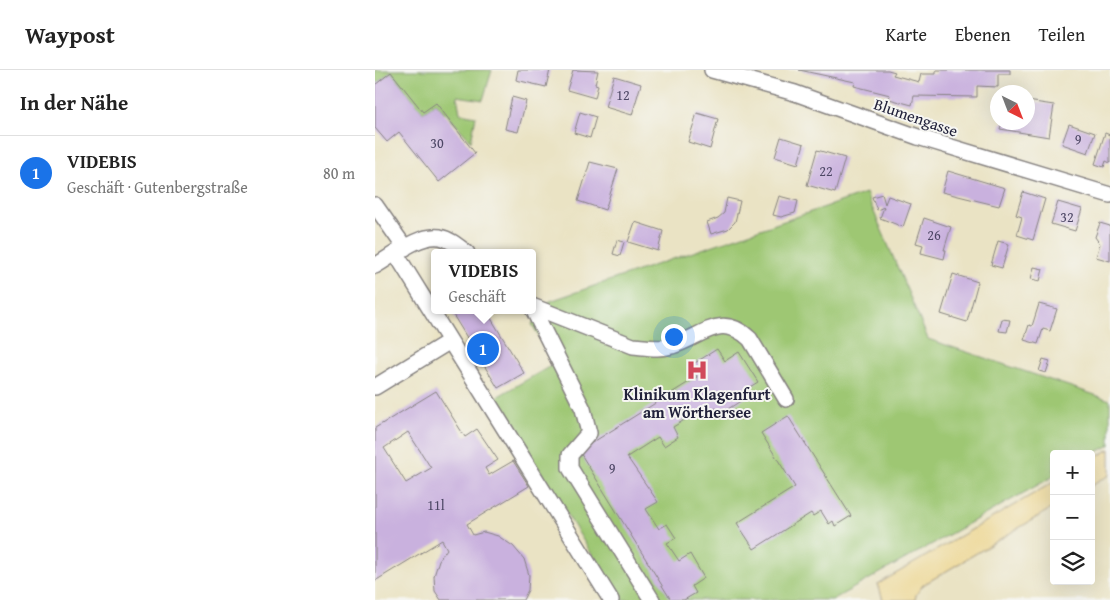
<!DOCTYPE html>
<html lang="de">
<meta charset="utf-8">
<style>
body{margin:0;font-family:"Gentium Book Plus",serif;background:#f2f2f2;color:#222}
.controls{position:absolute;right:15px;bottom:15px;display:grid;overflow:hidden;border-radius:5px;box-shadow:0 5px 20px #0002}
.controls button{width:45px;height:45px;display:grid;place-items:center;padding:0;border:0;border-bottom:1px solid #e0e0e0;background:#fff;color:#222;font:25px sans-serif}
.compass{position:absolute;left:615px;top:15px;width:45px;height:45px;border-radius:50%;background:#fff;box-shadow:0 5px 20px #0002;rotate:138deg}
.you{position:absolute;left:298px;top:266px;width:18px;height:18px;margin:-12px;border:4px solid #fff;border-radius:50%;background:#1a73e8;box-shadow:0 0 0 8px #1a73e833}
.badge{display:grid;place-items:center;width:32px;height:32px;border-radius:50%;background:#1a73e8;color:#fff;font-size:16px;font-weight:700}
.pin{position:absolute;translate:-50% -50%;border:2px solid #fff;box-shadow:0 1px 5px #0006}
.popup{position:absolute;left:56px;top:179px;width:105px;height:65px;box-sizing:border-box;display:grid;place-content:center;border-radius:5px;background:#fff;filter:drop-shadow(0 1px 4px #0005);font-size:16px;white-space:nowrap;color:#767676}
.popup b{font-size:19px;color:#222}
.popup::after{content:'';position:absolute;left:50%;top:100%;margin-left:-10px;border:10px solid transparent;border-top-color:#fff}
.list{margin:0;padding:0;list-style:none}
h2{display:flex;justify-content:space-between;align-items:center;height:65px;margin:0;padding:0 20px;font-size:21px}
h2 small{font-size:16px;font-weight:400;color:#767676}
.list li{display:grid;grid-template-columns:32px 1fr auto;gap:15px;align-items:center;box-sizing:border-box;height:75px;padding:0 20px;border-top:1px solid #e0e0e0}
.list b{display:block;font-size:19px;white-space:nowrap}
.list p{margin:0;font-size:16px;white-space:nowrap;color:#767676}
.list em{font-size:16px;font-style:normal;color:#767676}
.icon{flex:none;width:28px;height:28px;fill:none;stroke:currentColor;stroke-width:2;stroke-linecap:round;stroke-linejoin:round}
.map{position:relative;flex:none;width:735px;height:530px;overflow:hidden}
header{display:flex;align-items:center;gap:30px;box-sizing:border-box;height:70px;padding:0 25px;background:#fff;border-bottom:1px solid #e0e0e0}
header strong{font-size:24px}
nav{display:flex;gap:28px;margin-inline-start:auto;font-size:18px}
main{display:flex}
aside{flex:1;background:#fff}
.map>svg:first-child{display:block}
</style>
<header>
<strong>Waypost</strong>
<nav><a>Karte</a><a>Ebenen</a><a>Teilen</a></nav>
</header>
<main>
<aside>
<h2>In der Nähe<small></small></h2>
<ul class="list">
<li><span class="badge">1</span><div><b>VIDEBIS</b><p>Geschäft · Gutenbergstraße</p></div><em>80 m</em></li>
</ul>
</aside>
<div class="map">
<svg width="735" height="530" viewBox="0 0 735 530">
<rect width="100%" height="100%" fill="#f6f6f2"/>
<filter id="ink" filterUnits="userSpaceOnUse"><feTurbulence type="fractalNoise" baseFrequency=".02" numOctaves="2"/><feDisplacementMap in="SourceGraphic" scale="10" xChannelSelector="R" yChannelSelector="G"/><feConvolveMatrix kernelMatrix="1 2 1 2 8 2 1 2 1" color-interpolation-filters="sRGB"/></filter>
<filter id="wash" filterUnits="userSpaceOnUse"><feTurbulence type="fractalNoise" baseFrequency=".0096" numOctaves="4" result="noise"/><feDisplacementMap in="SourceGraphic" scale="20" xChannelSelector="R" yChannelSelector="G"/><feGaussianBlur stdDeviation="1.12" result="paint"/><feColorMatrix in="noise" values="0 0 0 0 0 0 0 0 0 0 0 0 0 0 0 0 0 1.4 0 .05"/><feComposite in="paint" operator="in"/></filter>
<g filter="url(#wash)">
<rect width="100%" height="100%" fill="#eae3c4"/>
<path fill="#9ec773" stroke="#607457" d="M0,0H117L108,30L82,26L85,43L101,46L96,71L61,33L48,42L16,2L0,15Z
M491,123L553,269L735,330V375L716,385L679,384V406L457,530H245L120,328L179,294L157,254L175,231Z"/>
<path fill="#eeda9e" stroke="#887e6c" d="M735,379V405L716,416V390Z
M679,412V437L548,515L541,525L540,530H508L503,514Z"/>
<g id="blocks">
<path fill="#c9b1de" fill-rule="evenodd" d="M143,0H175L171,17L141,10Z
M198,0L223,1L220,14L223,15L220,28L192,20Z
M424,0H513L520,2L518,5L544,12L546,4H561V0H635V4H623V17L602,16V27L539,26L537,35L514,29L515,25L479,16L480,12Z
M16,2L48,42L61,33L100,83L64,112L24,62L12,72L0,58V15Z
M239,6L266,14L257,45L230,37Z
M137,27L151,31L143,62L130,59Z
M652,31L679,35L674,67L625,59L627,52H652Z
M205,42L221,47L215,68L199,63Z
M322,43L343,49L335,79L313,72Z
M694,54L720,63L713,83L687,74Z
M730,63L735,65V93L731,91L729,97L720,94Z
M406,67L429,74L423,94L400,87Z
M442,80L470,88L460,123L432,115Z
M215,92L243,99L230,140L203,131Z
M573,101L630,118L624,136L567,122Z
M648,122L670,129L658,170L642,165L647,147L641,145Z
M507,124L510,134L513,126L536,134L528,157L505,148L509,137L502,140L497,127Z
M404,126L423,131L420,143L406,147L398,145Z
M352,128L365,131L360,152L353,159L336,164L332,152L343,148L349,143Z
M683,132L707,139L700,161L676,154Z
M549,148L576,157L569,180H571L569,189L546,183L548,175L541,173Z
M260,152L288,161L283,181L253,172Z
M725,153L735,156V191L721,187L725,174L720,167Z
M242,170L249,172L245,186L238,184Z
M623,171L634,174L627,198L616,195Z
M659,197L668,199L665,211L656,209Z
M578,204L603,212L592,252L566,244Z
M664,234L682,239L675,261L668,259L663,274L649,270L654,255L657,256Z
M75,240H111L149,303L123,318Z
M627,249L635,250L632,262L624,261Z
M342,279L350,291L364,282L383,312L368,321L372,327L345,344L341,338L328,347L324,341L298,357L303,367L289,376L283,367L252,387L283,432L271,439L284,459L292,454L301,468L292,473L304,491L315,484L329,508L317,516L321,523L309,530H296L204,381L322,307L315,296Z
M668,289L675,291L671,303L664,301Z
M61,321L90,367L102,359L123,390L110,398L114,405L138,391L154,416L92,454L98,465L109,462L123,466L138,476L149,489L154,505L153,520L148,530H66L60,521L59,506L64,490L72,479L67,470L0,511V358ZM33,362L56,398L31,413L9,378Z
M413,346L476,446L460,456L458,451L454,454L446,441L438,446L436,443L379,479L362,453L420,417L386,363Z"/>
</g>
</g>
<g filter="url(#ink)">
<use href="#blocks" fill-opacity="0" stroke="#868280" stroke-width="1"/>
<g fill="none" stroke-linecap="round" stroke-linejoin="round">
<g stroke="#868280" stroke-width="18">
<path id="minor" d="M337,0L420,23L543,67L735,125
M0,135L30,178
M21,184L236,530
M0,196C18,186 43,164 65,167C75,169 84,177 92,183
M157,236L258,276C270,277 285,280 297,276C327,267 346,241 375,269L411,329
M157,237L208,339L214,363L195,385V398L277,530
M0,317L75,271"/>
</g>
<use href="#minor" stroke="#fff" stroke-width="15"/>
</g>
</g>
<defs>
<g id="hospital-bare" transform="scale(1.725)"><path d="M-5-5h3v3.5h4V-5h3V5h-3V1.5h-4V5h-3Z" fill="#d1495b" stroke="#f6f6f2" stroke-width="2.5" paint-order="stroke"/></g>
</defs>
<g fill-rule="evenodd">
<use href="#hospital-bare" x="322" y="300"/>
</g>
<g text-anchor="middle" stroke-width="4" stroke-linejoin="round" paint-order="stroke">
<g font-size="14" fill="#4c4664">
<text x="248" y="30">12</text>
<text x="703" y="74">9</text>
<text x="62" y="78">30</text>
<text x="451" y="106">22</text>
<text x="692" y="152">32</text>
<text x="559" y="170">26</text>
<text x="237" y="403">9</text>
<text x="61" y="440">11l</text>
</g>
<g font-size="16" fill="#22223b" stroke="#f6f6f2">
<text transform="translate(541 47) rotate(19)" y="6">Blumengasse</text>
</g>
<g font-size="16" font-weight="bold" fill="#22223b" stroke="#f6f6f2">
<text x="322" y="330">Klinikum Klagenfurt<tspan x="322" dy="18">am Wörthersee</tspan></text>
</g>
</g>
</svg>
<div class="controls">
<button>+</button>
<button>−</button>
<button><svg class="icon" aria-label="layers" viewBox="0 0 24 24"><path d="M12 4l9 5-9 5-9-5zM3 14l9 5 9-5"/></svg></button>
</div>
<svg class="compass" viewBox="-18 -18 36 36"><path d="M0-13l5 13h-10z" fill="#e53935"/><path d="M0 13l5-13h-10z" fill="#767676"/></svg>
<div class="you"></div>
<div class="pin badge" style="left:108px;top:279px">1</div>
<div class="popup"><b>VIDEBIS</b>Geschäft</div>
</div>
</main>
